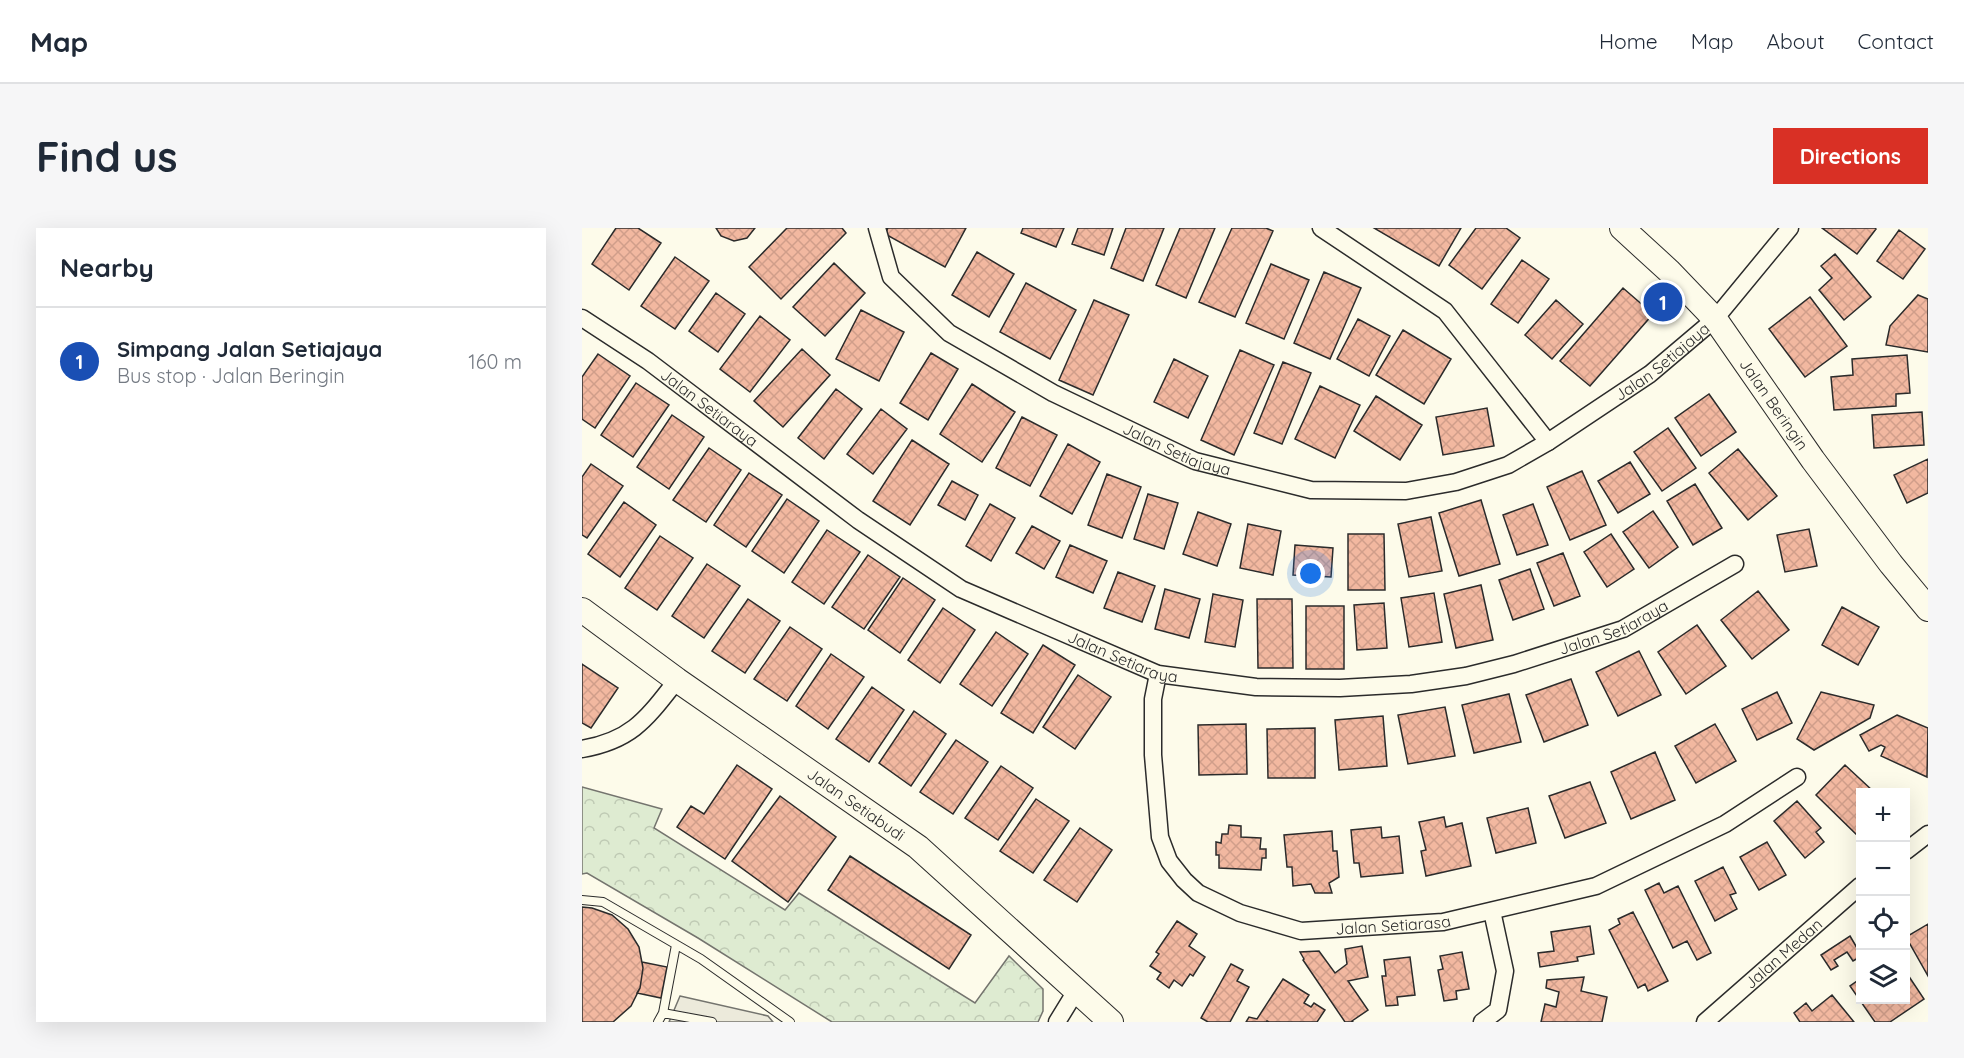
<!DOCTYPE html>
<meta charset="utf-8">
<style>
body{margin:0;font-family:Quicksand,sans-serif;background:#f6f6f7;color:#1f2937}
.controls{position:absolute;right:18px;bottom:18px;display:grid;overflow:hidden;border-radius:0px;box-shadow:0 6px 24px #0002}
.controls button{width:54px;height:54px;display:grid;place-items:center;padding:0;border:0;border-bottom:2px solid #e0e1e3;background:#fff;color:#1f2937;font:30px sans-serif}
.you{position:absolute;left:729px;top:346px;width:21px;height:21px;margin:-15px;border:4px solid #fff;border-radius:50%;background:#1a73e8;box-shadow:0 0 0 9px #1a73e833}
.badge{display:grid;place-items:center;width:39px;height:39px;border-radius:50%;background:#d93025;color:#fff;font-size:20px;font-weight:700}
.pin{position:absolute;translate:-50% -50%;border:3px solid #fff;box-shadow:0 2px 6px #0006}
.list{margin:0;padding:0;list-style:none}
h2{display:flex;justify-content:space-between;align-items:center;height:78px;margin:0;padding:0 24px;font-size:26px}
h2 small{font-size:20px;font-weight:400;color:#747a83}
.list li{display:grid;grid-template-columns:39px 1fr auto;gap:18px;align-items:center;box-sizing:border-box;height:108px;padding:0 24px;border-top:2px solid #e0e1e3}
.list b{display:block;font-size:22px;white-space:nowrap}
.list p{margin:0;font-size:20px;white-space:nowrap;color:#747a83}
.list em{font-size:20px;font-style:normal;color:#747a83}
.icon{flex:none;width:33px;height:33px;fill:none;stroke:currentColor;stroke-width:2;stroke-linecap:round;stroke-linejoin:round}
.map{position:relative;flex:none;width:1346px;height:794px;overflow:hidden;border-radius:0px}
header{display:flex;align-items:center;gap:36px;box-sizing:border-box;height:84px;padding:0 30px;background:#fff;border-bottom:2px solid #e0e1e3}
header strong{font-size:28px}
nav{display:flex;gap:33px;margin-inline-start:auto;font-size:21px}
.intro{display:flex;align-items:center;justify-content:space-between;box-sizing:border-box;height:144px;padding:0 36px}
h1{margin:0;font-size:42px}
.button{padding:15px 27px;border-radius:0px;background:#d93025;color:#fff;font-size:21px;font-weight:700}
main{display:flex;gap:36px;padding:0 36px}
aside{flex:1;background:#fff;border-radius:0px;box-shadow:0 6px 24px #0002}
.map>svg:first-child{display:block}
</style>
<header>
<strong>Map</strong>
<nav><a>Home</a><a>Map</a><a>About</a><a>Contact</a></nav>
</header>
<div class="intro"><h1>Find us</h1><a class="button">Directions</a></div>
<main>
<aside>
<h2>Nearby<small></small></h2>
<ul class="list">
<li><span class="badge" style="background:#1a4fb4">1</span><div><b>Simpang Jalan Setiajaya</b><p>Bus stop · Jalan Beringin</p></div><em>160 m</em></li>
</ul>
</aside>
<div class="map">
<svg width="1346" height="794" viewBox="0 0 1346 794">
<defs>
<pattern id="forest-crowns" width="20" height="18" patternUnits="userSpaceOnUse" patternTransform="scale(1.5)"><rect width="20" height="18" fill="#deebd1"/><path d="M2 6a3 3 0 1 1 6 0M12 15a3 3 0 1 1 6 0" fill="none" stroke="#bfcab4"/></pattern>
<pattern id="building-cross-hatch" width="8" height="8" patternUnits="userSpaceOnUse" patternTransform="scale(1.5)"><rect width="8" height="8" fill="#f2b8a0"/><path d="M0 0l8 8M0 8l8-8" fill="none" stroke="#d09e8a"/></pattern>
</defs>
<rect width="100%" height="100%" fill="#fdfbea"/>
<path fill="url(#forest-crowns)" stroke="#74746e" stroke-width="1.5" d="M0,559L80,581L72,600L203,682L217,665L393,775L427,728L461,761V783L456,794H250L116,710L5,645L0,646Z"/>
<path fill="#eceadb" stroke="#74746e" stroke-width="1.5" d="M98,768L186,788L191,794H87Z"/>
<path fill="url(#building-cross-hatch)" stroke="#2b2b2b" stroke-width="1.5" d="M34,0H56L79,15L47,62L10,36Z
M134,0H173L165,10L152,13L139,8Z
M205,0H260L264,5L199,71L167,39Z
M306,0H384L363,39L303,6Z
M441,0H482L474,19L439,5Z
M496,0H531L522,27L490,16Z
M544,0H582L561,53L529,40Z
M598,0H633L604,70L574,57Z
M650,0H684L691,3L653,89L617,74Z
M792,0H879L857,38Z
M894,0H924L938,10L900,61L867,37Z
M1240,0H1293L1294,1L1275,26Z
M1317,2L1343,21L1321,51L1295,33Z
M395,24L432,46L407,89L370,67Z
M1253,26L1289,69L1262,92L1237,62L1250,50L1239,38Z
M93,29L127,53L93,101L59,78Z
M940,32L967,51L936,95L909,76Z
M252,35L283,65L243,108L211,79Z
M689,36L727,52L702,111L664,95Z
M742,44L779,60L748,131L712,115Z
M444,55L494,82L468,131L418,104Z
M1041,60L1071,86L1008,158L978,133Z
M134,65L163,86L136,124L107,103Z
M1336,67L1346,71V124L1304,117L1308,98Z
M1228,69L1265,118L1223,149L1187,101Z
M512,72L547,87L511,167L477,152Z
M974,72L1001,96L970,131L943,107Z
M279,82L322,104L297,153L254,131Z
M178,88L208,112L168,164L138,141Z
M776,91L808,108L787,148L755,131Z
M821,102L869,131L842,176L794,147Z
M220,121L248,147L201,199L172,173Z
M658,122L692,137L652,227L619,212Z
M349,125L376,141L346,192L318,175Z
M16,126L48,148L13,200L0,191V149Z
M1325,127L1328,165L1314,166V178L1252,182L1249,149L1271,147L1270,131Z
M592,131L626,148L606,190L572,174Z
M701,134L729,145L700,216L672,205Z
M54,155L87,177L51,229L19,207Z
M390,156L433,184L400,234L358,206Z
M738,158L778,177L753,230L713,211Z
M254,161L280,181L242,231L216,210Z
M1127,166L1154,204L1119,228L1093,190Z
M794,168L840,197L818,232L772,203Z
M905,180L912,218L861,227L854,189Z
M299,181L325,201L291,246L265,226Z
M1340,184L1342,217L1292,220L1290,187Z
M90,187L122,209L87,261L55,239Z
M440,189L475,207L448,258L414,240Z
M1086,200L1114,240L1080,263L1052,224Z
M330,212L367,236L328,297L291,273Z
M486,216L518,234L490,286L458,268Z
M127,220L159,242L124,294L91,272Z
M1156,221L1195,268L1166,292L1127,245Z
M1346,231V265L1325,275L1312,247Z
M1048,234L1068,266L1036,285L1016,253Z
M9,236L41,258L5,310L0,307V249Z
M1000,243L1024,297L988,312L965,259Z
M167,245L200,267L164,319L132,297Z
M525,246L559,259L540,310L506,297Z
M370,253L396,267L383,292L356,277Z
M1113,256L1140,300L1111,317L1085,273Z
M566,266L596,275L582,321L552,311Z
M205,271L237,293L202,345L170,323Z
M899,272L918,336L877,348L857,285Z
M42,274L74,297L38,349L6,326Z
M408,276L433,290L409,333L384,318Z
M951,276L966,317L935,327L921,287Z
M1071,283L1096,319L1067,340L1041,304Z
M616,284L649,296L635,338L601,326Z
M849,289L860,343L827,349L816,296Z
M666,296L699,303L691,347L658,340Z
M450,298L478,313L462,341L434,325Z
M1227,301L1235,338L1203,344L1195,307Z
M245,302L278,324L242,376L210,354Z
M766,306H802L803,362H766Z
M1029,306L1052,341L1025,359L1002,324Z
M78,308L111,330L75,382L43,360Z
M488,317L525,333L511,365L474,349Z
M713,317L751,320L749,349L711,347Z
M981,325L998,368L972,378L955,335Z
M286,327L318,349L282,401L250,379Z
M125,336L158,358L122,410L90,388Z
M948,341L962,381L931,392L917,352Z
M536,344L573,358L560,394L522,380Z
M321,350L353,372L318,425L286,402Z
M899,357L911,412L874,420L862,366Z
M583,361L618,371L607,410L573,401Z
M1176,363L1207,402L1170,431L1139,392Z
M852,365L860,414L827,419L819,370Z
M631,366L661,372L653,419L623,414Z
M166,371L198,393L163,445L130,423Z
M675,371H710L711,440H676Z
M802,375L805,420L775,422L772,377Z
M724,378H762V441H724Z
M1260,379L1297,399L1276,437L1240,417Z
M361,380L393,402L358,455L326,432Z
M1115,397L1144,438L1104,466L1076,424Z
M208,399L240,421L205,473L172,451Z
M414,404L446,426L410,478L378,456Z
M461,417L493,437L451,505L419,485Z
M1057,423L1079,467L1036,488L1014,444Z
M249,426L282,449L246,501L214,478Z
M0,436L36,460L9,500L0,495Z
M496,447L529,469L493,521L461,499Z
M989,451L1006,497L962,514L944,467Z
M290,459L322,482L287,534L254,511Z
M1195,464L1210,495L1175,512L1160,481Z
M1239,464L1292,477L1288,490L1232,522L1215,511Z
M927,466L939,514L892,525L880,477Z
M863,479L873,528L826,536L816,487Z
M332,483L364,506L329,558L297,535Z
M1315,487L1346,500L1345,549L1299,528L1303,519L1299,517L1287,523L1278,507Z
M801,488L805,538L757,542L753,492Z
M664,496L665,546L617,547L616,497Z
M1133,496L1154,533L1114,555L1093,518Z
M733,500V550H686L685,501Z
M374,512L406,534L371,586L338,564Z
M1073,524L1093,572L1049,591L1029,544Z
M155,537L190,561L143,631L95,599L109,578L122,586Z
M1263,537L1292,564H1278V605L1276,608L1234,567Z
M419,538L451,560L416,612L383,590Z
M1008,554L1024,595L983,610L967,568Z
M198,568L254,609L206,674L150,633Z
M454,571L487,593L451,645L418,623Z
M1215,573L1239,600L1234,604L1242,614L1223,630L1192,593Z
M946,580L954,615L914,625L905,590Z
M862,589L864,599L880,595L889,638L844,648L839,623L844,622L837,594Z
M647,597L659,598V609L679,610L678,621H684V630H680L679,642L637,640V627H634V614L639,615L640,606H646Z
M799,599L800,610L817,608L821,645L779,649L777,635H772L769,602Z
M498,600L530,622L495,674L462,652Z
M750,603L751,623H755L757,649L747,655L750,665H733L729,656L711,658L710,639H705L702,607Z
M1185,614L1204,647L1177,662L1158,629Z
M268,628L389,707L367,741L246,662Z
M1141,639L1154,665L1148,667L1155,681L1133,693L1113,653Z
M1077,655L1082,665L1096,658L1129,725L1115,732L1105,713L1091,720L1063,662Z
M0,679L10,680L30,687L46,701L57,719L61,740L58,760L49,778L31,794H0Z
M1051,684L1086,753L1066,763L1063,756L1056,760L1027,702L1038,696L1036,691Z
M595,693L615,706L607,718L623,729L611,748L608,746L600,758L592,752L587,760L575,751L579,745L568,738L577,726L574,724Z
M1346,696V748L1324,709Z
M1008,698L1012,726L995,729L996,733L958,739L956,725L972,723L969,704Z
M1268,708L1278,725V729L1271,733L1265,724L1252,732L1256,738L1249,742L1239,727Z
M780,718L786,749L766,753L786,782L770,793L771,794H763L721,732L722,731L718,724L737,723L753,745L765,736L763,721Z
M880,724L887,761L874,763L875,771L862,773L856,742L861,741L858,728Z
M828,729L833,767L815,769L816,777L804,778L800,748H804L802,732Z
M60,734L85,739L79,770L55,765L58,760L61,740Z
M649,736L661,742L655,753L667,759L648,794H626L619,790Z
M1324,744L1342,771L1308,794H1293L1268,758L1278,751V772H1324Z
M1002,749L999,763L1025,769L1020,794H959L963,776L974,779L977,764L964,760L965,752Z
M701,751L727,767L722,775L729,779L732,775L743,782L735,794H687L685,793L684,794H664L667,789L675,791Z
M1250,767L1272,794H1218L1212,785L1224,775L1230,783Z"/>
<g fill="none" stroke-linecap="round" stroke-linejoin="round">
<g stroke="#2b2b2b" stroke-width="10">
<path id="lane" d="M0,672L21,674L119,731L208,794
M81,785L130,794
M76,794L81,785L94,717"/>
</g>
<g stroke="#2b2b2b" stroke-width="19">
<g id="street">
<path id="s1" d="M295,0L309,49L367,105L471,165L613,233L729,262L824,263L874,254L926,237L966,214L1068,146L1133,91L1208,0"/>
<path d="M739,0L863,83L966,214"/>
<path id="s2" d="M0,90L66,133L276,292L379,361L576,446L674,459L758,460L829,456L884,448L932,436L1041,401L1153,336"/>
<path id="s3" d="M576,446L571,471V527L578,609L587,633L602,652L616,665L658,685L719,703L861,694L1014,658L1143,596L1215,549"/>
<path d="M0,521C51,512 65,490 95,452"/>
<path d="M1324,623L1346,606"/>
<path d="M475,794L494,763"/>
<path d="M900,794L916,782L923,743L910,683"/>
<path id="s4" d="M1123,794L1278,658"/>
</g>
</g>
<g stroke="#2b2b2b" stroke-width="26">
<g id="secondary">
<path id="s5" d="M1040,0L1087,43L1133,91L1231,232L1309,336L1346,381"/>
<path id="s6" d="M0,382L95,452L336,619L529,794"/>
</g>
</g>
<use href="#lane" stroke="#fdfbea" stroke-width="8"/>
<use href="#street" stroke="#fdfbea" stroke-width="16"/>
<use href="#secondary" stroke="#fdfbea" stroke-width="24"/>
</g>
<g text-anchor="middle" stroke-width="4.5" stroke-linejoin="round" paint-order="stroke">
<g font-size="16" fill="#2b2b2b" stroke="#fdfbea">
<text dy="6" stroke="none"><textPath href="#s1" startOffset="915">Jalan Setiajaya</textPath></text>
<text dy="6" stroke="none"><textPath href="#s5" startOffset="234">Jalan Beringin</textPath></text>
<text dy="6" stroke="none"><textPath href="#s2" startOffset="156">Jalan Setiaraya</textPath></text>
<text dy="6" stroke="none"><textPath href="#s1" startOffset="388">Jalan Setiajaya</textPath></text>
<text dy="6" stroke="none"><textPath href="#s2" startOffset="1146">Jalan Setiaraya</textPath></text>
<text dy="6" stroke="none"><textPath href="#s2" startOffset="642">Jalan Setiaraya</textPath></text>
<text dy="6" stroke="none"><textPath href="#s6" startOffset="336">Jalan Setiabudi</textPath></text>
<text dy="6" stroke="none"><textPath href="#s3" startOffset="435">Jalan Setiarasa</textPath></text>
<text dy="6" stroke="none"><textPath href="#s4" startOffset="104">Jalan Medan</textPath></text>
</g>
</g>
</svg>
<div class="controls">
<button>+</button>
<button>−</button>
<button><svg class="icon" aria-label="locate" viewBox="0 0 24 24"><circle cx="12" cy="12" r="6"/><path d="M12 2v4M12 18v4M2 12h4M18 12h4"/></svg></button>
<button><svg class="icon" aria-label="layers" viewBox="0 0 24 24"><path d="M12 4l9 5-9 5-9-5zM3 14l9 5 9-5"/></svg></button>
</div>
<div class="you"></div>
<div class="pin badge" style="left:1081px;top:74px;background:#1a4fb4">1</div>
</div>
</main>
